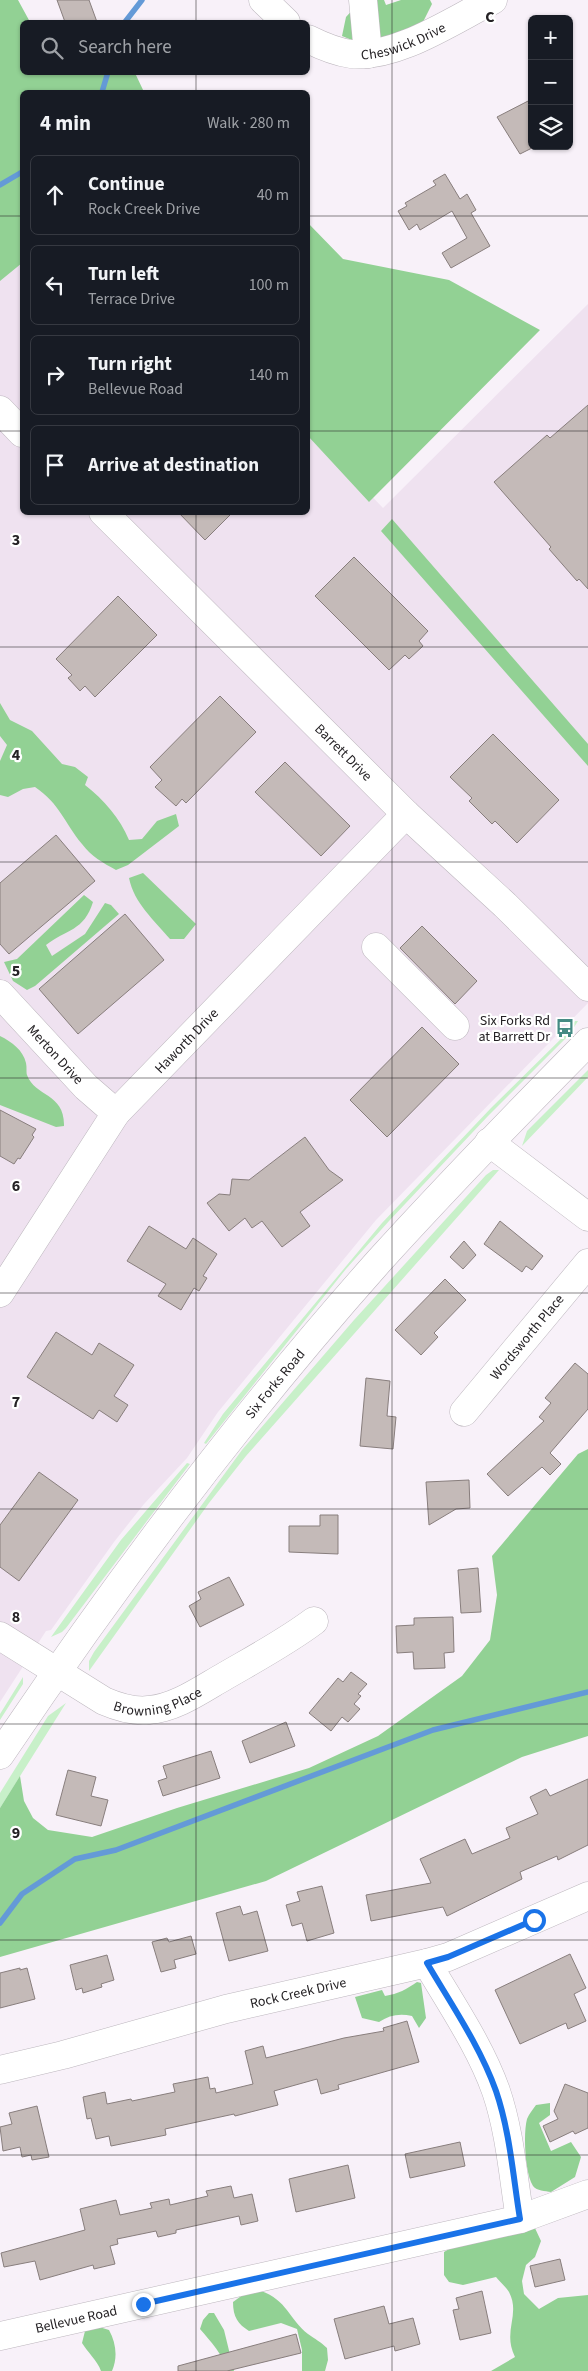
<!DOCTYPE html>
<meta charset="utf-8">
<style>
body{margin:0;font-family:"Source Sans 3",sans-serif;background:#20242c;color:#f1f3f6}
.controls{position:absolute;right:15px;top:15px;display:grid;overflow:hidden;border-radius:8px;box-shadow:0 1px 4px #0004}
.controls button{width:45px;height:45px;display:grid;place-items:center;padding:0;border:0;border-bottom:1px solid #363941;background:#171b24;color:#f1f3f6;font:25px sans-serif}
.stop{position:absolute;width:15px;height:15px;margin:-11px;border:4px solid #1a73e8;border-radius:50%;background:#fff}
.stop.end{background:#1a73e8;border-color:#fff;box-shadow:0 1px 5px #0008}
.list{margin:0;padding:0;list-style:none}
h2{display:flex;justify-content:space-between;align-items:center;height:65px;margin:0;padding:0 20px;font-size:21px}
h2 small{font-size:16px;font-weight:400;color:#9ea1a6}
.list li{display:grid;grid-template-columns:32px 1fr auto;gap:15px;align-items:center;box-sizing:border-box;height:80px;margin:0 10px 10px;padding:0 10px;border:1px solid #363941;border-radius:8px}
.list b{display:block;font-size:19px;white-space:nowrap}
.list p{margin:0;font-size:16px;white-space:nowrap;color:#9ea1a6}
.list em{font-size:16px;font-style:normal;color:#9ea1a6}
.icon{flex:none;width:28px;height:28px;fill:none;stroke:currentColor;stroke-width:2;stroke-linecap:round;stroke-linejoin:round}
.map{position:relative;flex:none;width:588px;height:2371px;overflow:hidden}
.search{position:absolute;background:#171b24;box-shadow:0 1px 4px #0004;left:20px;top:20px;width:290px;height:55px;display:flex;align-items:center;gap:12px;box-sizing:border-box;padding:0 18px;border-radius:8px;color:#9ea1a6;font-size:19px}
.panel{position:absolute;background:#171b24;box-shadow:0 1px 4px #0004;left:20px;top:90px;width:290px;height:425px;border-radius:8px}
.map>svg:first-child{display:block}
</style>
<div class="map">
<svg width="588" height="2371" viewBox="0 0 588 2371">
<rect width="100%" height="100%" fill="#f8f1f9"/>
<path fill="#efe2f0" d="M22,221V512H308V358L360,484L383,508L588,304V1003L376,1220L218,1412L187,1458L144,1504L114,1542L51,1630L46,1631L0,1702V227Z"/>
<path fill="#c8f0c9" d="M575,1021H578L569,1035L488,1116L389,1221L346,1269L206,1444L204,1443L223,1414L382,1223L491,1108L567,1033Z
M588,1070V1077L522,1146L527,1131Z
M493,1170H499L246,1456L209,1503L89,1671V1661L94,1652L242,1450L354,1320L486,1175Z
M187,1463L190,1464L66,1628L62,1632L51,1637L121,1540Z
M23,1677V1684L0,1720V1714Z
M66,1703L0,1808V1793L48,1716Z"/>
<path fill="#92d194" d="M0,0H18L30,22H22V72L135,73L144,92H22V263L0,281Z
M356,0H384L386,5L401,0H430L432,4L423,22L395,37L359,43L342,36L346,17L356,6Z
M308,223L343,259L449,280L540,330L369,502L308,436Z
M392,519L588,744V766L381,531Z
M0,703L10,720L32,731L62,764L75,767L88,777L85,785C104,800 120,818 129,840L142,839L157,821L176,814L179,826L128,865L116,870C103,863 91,856 82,844C64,822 60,804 35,787L23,789L8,797L0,795V761L7,745L0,736Z
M143,873L196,924L184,939H170C154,920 134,903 129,878Z
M84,895L93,902C84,931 67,929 46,945L52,956L85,934L105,903L111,905L119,914L35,986L27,990L13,981L4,962L17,959Z
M0,1036C12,1042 23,1050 26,1063C27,1067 26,1072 27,1075C35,1097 65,1093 64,1126L56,1127L0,1105Z
M588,1449V1736L522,1757L266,1881L0,1957V1808L20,1776L24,1801L33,1818L48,1830L92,1837L177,1808L309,1768L378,1736L462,1676L490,1640L497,1595L492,1556L578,1454Z
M417,1982L421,1983L426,2018L419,2028L412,2016C400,2013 389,2015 379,2022L362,2018L355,1997L382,1990L385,1996C398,1994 407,1989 417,1982Z
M550,2103V2115L539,2123L551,2151L571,2142L581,2157L575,2177L551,2192C545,2191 537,2191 533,2186C525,2173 523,2134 527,2119C529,2114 533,2109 536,2105Z
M534,2226L541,2241L535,2257L526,2265L522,2281L524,2294L539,2309L558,2298L588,2295V2371H491L515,2357C502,2331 521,2315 509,2292C506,2287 500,2282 496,2277L463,2285L449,2282L444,2275V2252L459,2243Z
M261,2291C287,2300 289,2319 308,2334C315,2339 321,2342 327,2348L328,2360L325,2371H302V2350L297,2329L281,2323L249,2331C238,2324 233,2317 233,2302L244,2294Z
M209,2313H214L224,2330L234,2371H227C223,2354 211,2342 200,2329L203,2320Z
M96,2326L109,2330C116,2343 118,2357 112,2371H101C97,2360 88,2353 82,2343L85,2331Z"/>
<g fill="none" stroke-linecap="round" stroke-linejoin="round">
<path stroke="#649ad7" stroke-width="5.5" d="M125,22L142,0
M102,92L108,72
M0,185L22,172
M0,1923L22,1894L75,1859L116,1850L433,1730L588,1692"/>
</g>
<path fill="#c4bab8" stroke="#887e7d" d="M57,0H89L97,22H65Z
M532,99V148L520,154L497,117Z
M445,174L460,199L467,194L476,210L471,213L490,246L451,268L442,253L467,238L452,211L420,230L417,224L409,230L398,211L407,206L405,203L436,185L433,181Z
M588,405V589L579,579L577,581L549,549L551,547L494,482L547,435L550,438Z
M178,512H233L205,540Z
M354,557L428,631L419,641L423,646L409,659L405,655L389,670L315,596Z
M118,596L157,635L95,697L85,686L80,691L68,678L72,675L56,659Z
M220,696L256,732L186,803L182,799L176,806L155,787L162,780L150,767Z
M493,734L559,800L517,843L495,821L492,824L469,801L472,798L450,777Z
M285,762L350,826L321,856L255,792Z
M56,835L95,881L9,954L0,944V883Z
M125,914L164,960L78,1034L39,989Z
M422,926L477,981L455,1004L400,948Z
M422,1027L459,1064L387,1137L350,1100Z
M0,1110L36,1129L32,1135L34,1137L20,1159L18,1158L14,1164L0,1156Z
M305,1137L329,1170L343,1180L300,1212L310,1226L282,1247L262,1221L252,1228L245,1218L229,1231L207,1203L219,1194L230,1195L232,1179L249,1180Z
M500,1221L543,1256L532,1270L526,1266L522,1272L484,1244Z
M149,1226L186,1249L193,1238L217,1254L203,1276L207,1278L199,1291L194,1288L181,1310L158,1296L166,1284L127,1261Z
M464,1241L476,1255L463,1269L450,1257Z
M445,1279L466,1300L434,1333L438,1337L421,1355L395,1330Z
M56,1332L92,1355L99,1343L134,1365L114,1396L128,1405L117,1422L99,1410L93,1419L27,1377Z
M575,1363L588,1374V1409L550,1453L561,1464L550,1475L542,1467L508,1496L487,1474L544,1421L539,1417L551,1403L545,1398Z
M366,1378L390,1381L387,1416L396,1417L393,1449L360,1446Z
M39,1472L78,1500L19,1581L0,1567V1525Z
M469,1480L470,1508L456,1509L429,1525L426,1482Z
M320,1515H338V1554L289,1552V1526H320Z
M478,1568L481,1612L461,1613L458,1570Z
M229,1577L244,1605L200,1627L189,1606L201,1599L198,1592Z
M453,1617L454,1652L444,1653L445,1668L414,1669L413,1652L397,1653L396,1626L414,1625V1618Z
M351,1672L367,1684L358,1694L361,1696L354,1704L360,1709L348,1722L342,1717L331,1731L309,1713L338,1678L343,1682Z
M286,1722L295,1746L250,1763L242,1741Z
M211,1751L220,1778L163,1796L158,1781L167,1778L163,1766Z
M68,1770L96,1777L91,1796L108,1800L101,1826L56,1815Z
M588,1779V1845L558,1860L557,1856L520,1872L522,1879L447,1916L443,1907L371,1921L366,1895L431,1883L420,1859L465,1839L472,1854L510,1838L506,1828L538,1814L530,1797L546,1789L550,1796Z
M322,1886L334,1933L307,1941L302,1923L292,1926L286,1905L300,1901L297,1892Z
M240,1906L243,1915L257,1911L268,1951L229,1961L216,1913Z
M191,1936L196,1954L174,1960L176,1968L161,1972L152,1942L167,1938L169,1942Z
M570,1954L586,1988L574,1994L586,2021L568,2029L566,2023L520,2044L495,1990Z
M107,1955L114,1980L101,1984L102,1987L83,1993L82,1988L76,1990L70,1965Z
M20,1968V1970L27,1968L35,1999L0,2008V1973Z
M407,2021L419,2062L338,2085L339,2089L321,2094L317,2079L274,2091L278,2105L235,2116L234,2114L165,2129L166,2135L111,2146L109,2136L96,2139L91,2118L87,2119L83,2097L105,2092L107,2104L131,2099L132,2101L175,2092L173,2084L208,2077L210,2089L215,2088L216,2093L253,2084L245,2051L263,2046L266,2058L344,2038L384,2031L383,2028Z
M565,2084L588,2093V2128L575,2134L573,2131L550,2142L543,2126L558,2119L554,2111Z
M37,2106L49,2157L32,2160L31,2155L22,2157L20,2147L3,2151L0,2127L12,2124L9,2113Z
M460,2142L465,2166L410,2178L405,2154Z
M348,2165L355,2198L296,2212L289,2179Z
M231,2186L234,2198L252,2194L258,2221L241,2225L239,2216L176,2230V2233L158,2237L156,2231L117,2239L118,2244L110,2246L115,2264L94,2269L93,2265L40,2280L35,2261L4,2267L1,2253L85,2230L80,2209L116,2200L120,2215L152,2208L150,2203L169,2199L170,2205L208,2196L206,2191Z
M560,2259L565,2280L535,2287L530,2266Z
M482,2291L491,2333L460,2340L453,2310L459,2309L456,2298Z
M384,2306L389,2324L413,2318L420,2344L395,2351L394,2346L345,2359L334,2319Z
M296,2334L301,2353L227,2371H178V2366Z"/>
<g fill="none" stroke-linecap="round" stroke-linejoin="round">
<g stroke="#bdb7be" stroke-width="29">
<g id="minor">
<path d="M263,0L286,22"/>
<path d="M363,0L368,54"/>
<path id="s1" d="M308,39C322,46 336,52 351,54C396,59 453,20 493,0"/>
<path d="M0,410L22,433"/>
<path id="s2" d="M103,512L406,814L505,905L588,987"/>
<path d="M376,947L455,1026"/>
<path id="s3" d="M0,994L86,1087L116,1113"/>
<path d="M489,1142L588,1217"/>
<path id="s4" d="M0,1293L116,1113L406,814"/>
<path id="s5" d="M464,1412L588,1263"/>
<path id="s6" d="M0,1636L104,1701C118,1707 133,1712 149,1710C176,1708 202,1689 225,1676C256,1658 286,1642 314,1621"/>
<path d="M427,1963C451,2004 480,2046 496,2091C510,2132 513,2176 520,2219"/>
<path id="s7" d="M0,2070L63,2055L226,2009L427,1963L448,1957L588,1896"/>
<path id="s8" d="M0,2336L520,2219L588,2194"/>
</g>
</g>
<g stroke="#bdb7be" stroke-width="29">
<g id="major">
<path id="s9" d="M0,1755C115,1584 242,1415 379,1261C447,1186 517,1114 588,1042"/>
</g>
</g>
<use href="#minor" stroke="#fff" stroke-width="28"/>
<use href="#major" stroke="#fff" stroke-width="28"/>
</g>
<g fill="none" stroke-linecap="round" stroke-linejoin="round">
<path stroke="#1a73e8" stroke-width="6" d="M143,2304L520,2219C513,2176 510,2132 496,2091C480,2046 451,2004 427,1963L448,1957L534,1920"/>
</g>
<path fill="none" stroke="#252225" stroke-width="1" stroke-opacity="0.55" d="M196,0V22M392,0V2371M196,72V92M0,216H22M308,216H588M0,431H22M308,431H588M196,512V2371M0,647H588M0,862H588M0,1078H588M0,1293H588M0,1509H588M0,1724H588M0,1940H588M0,2155H588"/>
<defs>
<g id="bus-bare" transform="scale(1.5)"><path d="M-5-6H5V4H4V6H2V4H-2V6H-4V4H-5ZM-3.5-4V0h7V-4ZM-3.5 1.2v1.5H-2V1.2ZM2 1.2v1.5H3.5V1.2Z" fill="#458b84" stroke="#fff" stroke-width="2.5" paint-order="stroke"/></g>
</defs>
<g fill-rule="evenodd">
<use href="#bus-bare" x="565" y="1028"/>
</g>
<g text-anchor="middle" stroke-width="4.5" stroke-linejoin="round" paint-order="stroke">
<g font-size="14" fill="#252225" stroke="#fff">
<text dy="5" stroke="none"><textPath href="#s1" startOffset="100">Cheswick Drive</textPath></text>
<text dy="5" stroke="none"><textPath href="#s2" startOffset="340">Barrett Drive</textPath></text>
<text dy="5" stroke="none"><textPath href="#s4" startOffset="315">Haworth Drive</textPath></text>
<text dy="5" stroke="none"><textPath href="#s3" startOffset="82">Merton Drive</textPath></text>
<text dy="5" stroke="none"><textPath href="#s5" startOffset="98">Wordsworth Place</textPath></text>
<text dy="5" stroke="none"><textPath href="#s9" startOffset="462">Six Forks Road</textPath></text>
<text dy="5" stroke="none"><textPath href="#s6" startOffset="179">Browning Place</textPath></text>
<text dy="5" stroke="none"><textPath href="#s7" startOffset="308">Rock Creek Drive</textPath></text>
<text dy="5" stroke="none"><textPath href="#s8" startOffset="78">Bellevue Road</textPath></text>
</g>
<g font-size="14" fill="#252225" stroke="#fff" text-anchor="end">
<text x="550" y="1025">Six Forks Rd<tspan x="550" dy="16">at Barrett Dr</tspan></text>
</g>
</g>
<g font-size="16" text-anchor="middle" font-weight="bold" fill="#252225" stroke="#fff" stroke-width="4.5" stroke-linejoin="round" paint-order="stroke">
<text x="490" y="22">C</text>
<text x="16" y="545">3</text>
<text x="16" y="760">4</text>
<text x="16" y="976">5</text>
<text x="16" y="1191">6</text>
<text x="16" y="1407">7</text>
<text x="16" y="1622">8</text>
<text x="16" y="1838">9</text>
</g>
</svg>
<div class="controls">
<button>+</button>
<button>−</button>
<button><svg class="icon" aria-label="layers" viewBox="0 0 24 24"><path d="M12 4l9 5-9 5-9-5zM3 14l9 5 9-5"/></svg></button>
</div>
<div class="stop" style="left:534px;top:1920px"></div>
<div class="stop end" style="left:143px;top:2304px"></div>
<div class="search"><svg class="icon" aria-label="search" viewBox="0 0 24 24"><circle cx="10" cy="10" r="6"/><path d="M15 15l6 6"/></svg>Search here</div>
<section class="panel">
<h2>4 min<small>Walk · 280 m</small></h2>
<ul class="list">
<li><svg class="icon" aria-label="ahead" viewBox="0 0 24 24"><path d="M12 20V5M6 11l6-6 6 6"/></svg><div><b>Continue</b><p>Rock Creek Drive</p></div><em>40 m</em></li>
<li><svg class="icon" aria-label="left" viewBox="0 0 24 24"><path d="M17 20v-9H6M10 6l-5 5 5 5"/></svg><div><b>Turn left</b><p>Terrace Drive</p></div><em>100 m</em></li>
<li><svg class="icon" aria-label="right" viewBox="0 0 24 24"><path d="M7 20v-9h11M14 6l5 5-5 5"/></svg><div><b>Turn right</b><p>Bellevue Road</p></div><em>140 m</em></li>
<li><svg class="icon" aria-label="arrive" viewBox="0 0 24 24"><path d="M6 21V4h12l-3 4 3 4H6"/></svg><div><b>Arrive at destination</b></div></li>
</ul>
</section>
</div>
